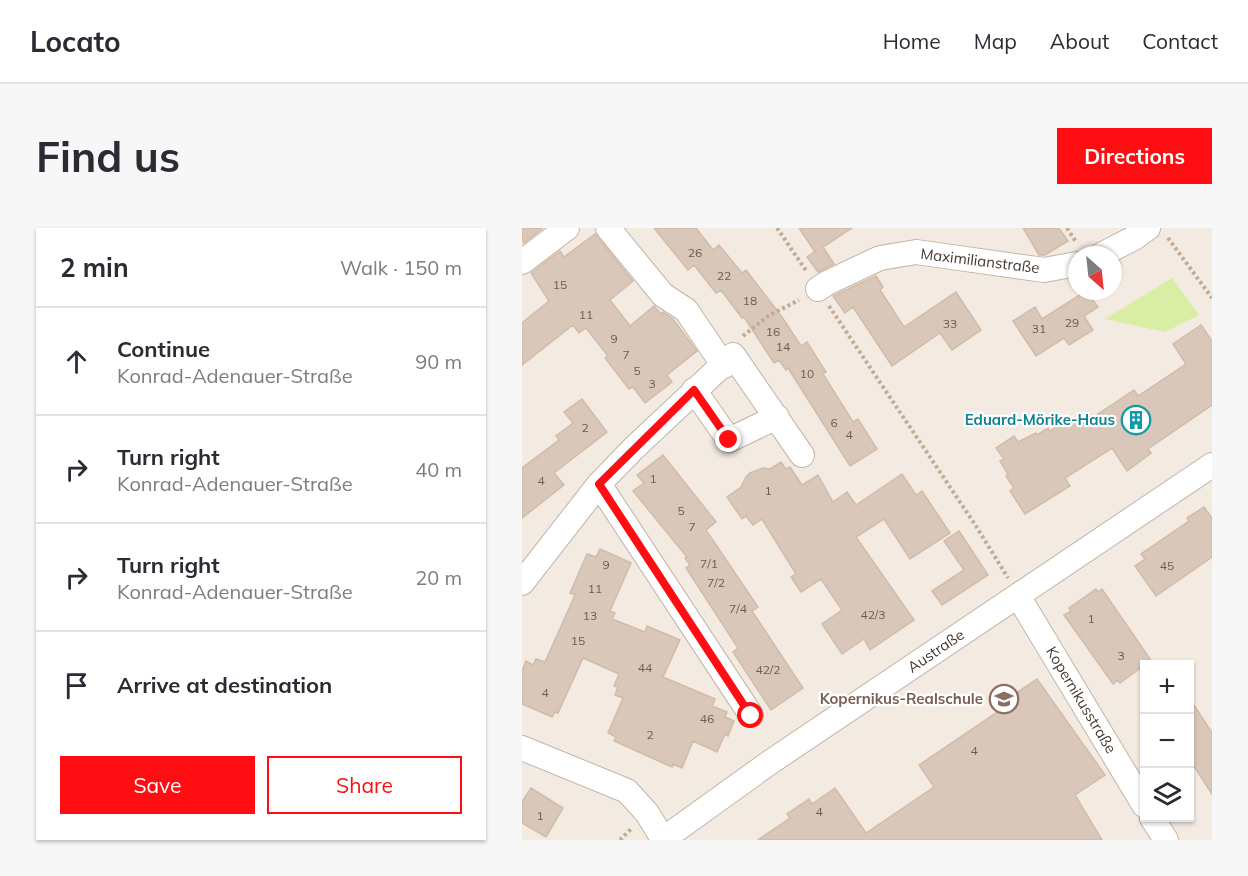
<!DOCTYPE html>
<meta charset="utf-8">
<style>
body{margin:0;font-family:Mulish,sans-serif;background:#f7f7f7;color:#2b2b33}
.controls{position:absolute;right:18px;bottom:18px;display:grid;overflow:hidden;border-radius:0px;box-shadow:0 2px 4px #0004}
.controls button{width:54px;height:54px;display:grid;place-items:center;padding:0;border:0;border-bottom:2px solid #e1e1e2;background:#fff;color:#2b2b33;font:30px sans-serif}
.compass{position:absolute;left:546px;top:18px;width:54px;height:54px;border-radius:50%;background:#fff;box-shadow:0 2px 4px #0004;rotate:153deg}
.stop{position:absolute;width:18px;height:18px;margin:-14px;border:4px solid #ff0d12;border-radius:50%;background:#fff}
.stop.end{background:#ff0d12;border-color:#fff;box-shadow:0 2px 6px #0008}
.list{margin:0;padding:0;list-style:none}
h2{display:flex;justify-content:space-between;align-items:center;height:78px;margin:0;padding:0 24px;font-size:26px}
h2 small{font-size:20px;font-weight:400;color:#7c7c81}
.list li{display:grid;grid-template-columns:39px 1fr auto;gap:18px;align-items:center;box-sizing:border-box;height:108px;padding:0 24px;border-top:2px solid #e1e1e2}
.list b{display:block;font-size:22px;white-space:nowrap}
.list p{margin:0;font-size:20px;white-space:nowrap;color:#7c7c81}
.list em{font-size:20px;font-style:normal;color:#7c7c81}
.actions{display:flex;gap:12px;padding:18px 24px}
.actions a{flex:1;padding:14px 0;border:2px solid #ff0d12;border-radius:0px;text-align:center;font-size:21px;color:#ff0d12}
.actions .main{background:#ff0d12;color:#fff}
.icon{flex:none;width:33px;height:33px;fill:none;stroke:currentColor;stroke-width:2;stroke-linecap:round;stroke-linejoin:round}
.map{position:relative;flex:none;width:690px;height:612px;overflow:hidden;border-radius:0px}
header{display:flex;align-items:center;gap:36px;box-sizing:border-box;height:84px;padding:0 30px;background:#fff;border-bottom:2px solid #e1e1e2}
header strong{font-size:28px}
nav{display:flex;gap:33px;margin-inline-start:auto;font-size:21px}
.intro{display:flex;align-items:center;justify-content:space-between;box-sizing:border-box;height:144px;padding:0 36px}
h1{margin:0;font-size:42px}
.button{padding:15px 27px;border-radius:0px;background:#ff0d12;color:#fff;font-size:21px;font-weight:700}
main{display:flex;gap:36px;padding:0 36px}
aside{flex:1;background:#fff;border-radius:0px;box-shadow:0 2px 4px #0004}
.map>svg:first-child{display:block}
</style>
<header>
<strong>Locato</strong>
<nav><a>Home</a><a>Map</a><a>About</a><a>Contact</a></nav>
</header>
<div class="intro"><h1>Find us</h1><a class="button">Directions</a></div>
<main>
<aside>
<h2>2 min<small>Walk · 150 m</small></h2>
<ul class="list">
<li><svg class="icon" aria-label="ahead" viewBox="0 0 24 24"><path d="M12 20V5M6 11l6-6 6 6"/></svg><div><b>Continue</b><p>Konrad-Adenauer-Straße</p></div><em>90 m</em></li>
<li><svg class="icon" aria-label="right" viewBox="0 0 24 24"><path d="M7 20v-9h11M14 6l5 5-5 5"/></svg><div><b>Turn right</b><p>Konrad-Adenauer-Straße</p></div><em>40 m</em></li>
<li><svg class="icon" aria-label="right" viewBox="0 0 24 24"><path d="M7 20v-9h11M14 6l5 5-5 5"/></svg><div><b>Turn right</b><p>Konrad-Adenauer-Straße</p></div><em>20 m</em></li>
<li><svg class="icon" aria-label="arrive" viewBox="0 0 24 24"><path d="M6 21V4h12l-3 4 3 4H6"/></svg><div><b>Arrive at destination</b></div></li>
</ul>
<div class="actions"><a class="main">Save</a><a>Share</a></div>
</aside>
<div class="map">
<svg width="690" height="612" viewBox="0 0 690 612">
<rect width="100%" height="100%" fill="#f3ebe2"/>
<path fill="#d9eda5" d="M650,50L677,87L643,104L583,91Z"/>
<path fill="#d9c7b9" stroke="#d2bba9" stroke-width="1.5" d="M0,0H20V1L2,15L0,12Z
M132,0H174L191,22L197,17L220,45L224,42L260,89L279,118L285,114L304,144L301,146L331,194L336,191L355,221L328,238L266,140L264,142L257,132L252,135L222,89L220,90L199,62L194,65L172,37L166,42Z
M277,0H330L301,19L312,36L296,44L285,29L295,22L293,24Z
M501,0H537L546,13L523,27H517Z
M73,6L111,53L88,72L108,98L132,78L139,86L141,84L151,91L175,123L145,147L150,154L123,175L111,159L107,161L83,130L86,128L64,100L57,105L51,97L0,137V95L27,73L9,45L38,23L42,29Z
M354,48L361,59L358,62L382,99L434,64L459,102L430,122L418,105L370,138L331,79L323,85L311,68Z
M564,63L576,79L562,88L571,102L547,117L542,110L514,128L491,93L513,79L520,91Z
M679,97L690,113V177L626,221L629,225L605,243L590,220L543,250L548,258L503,286L488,263L492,260L484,248L486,246L478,233L482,231L474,220L492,208L496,214L514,205L515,207L526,200L528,203L540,195L543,198L555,190L557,193L568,186L570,190L612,162L616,168L664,136L651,116Z
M60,171L85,204L32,245L42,257L0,290V240L37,212L34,208L51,195L42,184Z
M141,227L194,294L184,302L236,379L230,383L281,460L249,482L211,424L216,420L164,340L168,337L163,330L165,329L111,263L122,255L115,247Z
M259,234L264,241L268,239L280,257L296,247L311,274L325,264L334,277L380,246L394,267L400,263L428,305L388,331L362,291L334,309L392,392L348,422L342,411L320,426L300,396L320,382L299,351L279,364L269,349L274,346L240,291L231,297L224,288L220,291L205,269L219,259L224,249L228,245L241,240L248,241Z
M682,279L690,290V329L634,368L613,338L623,331L619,326L667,293L665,290Z
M437,303L466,347L420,377L410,363L442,342L422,313Z
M78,321L109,335L88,383L93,385L90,391L123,404L125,398L158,412L141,449L193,471L190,478L205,484L203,489L212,493L206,508L203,506L195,524L171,513L160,540L151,536L150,539L92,513L94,509L86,505L101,470L93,467L96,459L92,458L97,446L61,430L36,485L33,484L30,489L0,476V443L4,433L11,437L14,431L23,434L53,367L48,365L65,326L74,329Z
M574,361L576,364L580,361L628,431L623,434L624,436L598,455L596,452L591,456L542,387L549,383L547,380Z
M515,451L583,547L553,567L580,612H236L268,590L265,586L287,571L290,576L313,560L344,605L412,559L397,537L487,476L484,472Z
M668,471L690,505V566L668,532Z
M9,560L41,580L24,609L0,595V574Z"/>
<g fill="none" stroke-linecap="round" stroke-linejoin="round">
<g stroke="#c2b4a7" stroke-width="26">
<path id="street" d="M86,0L141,67L164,82L202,138
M579,27L612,10L626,0
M0,34L45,0
M296,61L305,55L358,30L394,24L522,42L555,36
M172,162L207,212L255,189
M77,256L229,487
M0,355L77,256L112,220L211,127L280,227
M496,368L622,577
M0,520L105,563L125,585L141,611
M630,590L644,612
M140,612L247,535L690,237"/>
</g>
<path stroke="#c3aa93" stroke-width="4" stroke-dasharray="3 3" stroke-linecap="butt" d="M255,0L285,44
M545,0L554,14
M646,10L690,70
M307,78L454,298L486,350
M221,108L246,88L277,72
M98,612L110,600"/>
<use href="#street" stroke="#fff" stroke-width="24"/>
</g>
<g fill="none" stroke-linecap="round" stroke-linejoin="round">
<path stroke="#ff0d12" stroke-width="8" d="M207,212L172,162L77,256L229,488"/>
</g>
<defs>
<g id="building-ring" transform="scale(1.5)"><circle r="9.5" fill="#fff" stroke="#0f9aa8" stroke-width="1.5"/><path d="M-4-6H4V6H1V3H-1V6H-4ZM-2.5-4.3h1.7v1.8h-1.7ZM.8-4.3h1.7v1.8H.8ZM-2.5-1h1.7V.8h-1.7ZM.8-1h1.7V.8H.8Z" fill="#0f9aa8"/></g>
<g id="school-ring" transform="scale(1.5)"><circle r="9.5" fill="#fff" stroke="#8d6e63" stroke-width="1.5"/><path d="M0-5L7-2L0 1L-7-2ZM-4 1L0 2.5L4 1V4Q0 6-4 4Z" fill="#8d6e63"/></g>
</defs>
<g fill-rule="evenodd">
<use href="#building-ring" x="614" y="192"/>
<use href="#school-ring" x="482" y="471"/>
</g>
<g text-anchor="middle" stroke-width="4.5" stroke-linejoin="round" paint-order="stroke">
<g font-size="12" fill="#6a5d54">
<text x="173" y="29">26</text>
<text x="202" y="52">22</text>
<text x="38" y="61">15</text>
<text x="228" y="77">18</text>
<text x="64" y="91">11</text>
<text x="550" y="99">29</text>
<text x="428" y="100">33</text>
<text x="517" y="105">31</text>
<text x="251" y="108">16</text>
<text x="92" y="115">9</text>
<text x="261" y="123">14</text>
<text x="104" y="131">7</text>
<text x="115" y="147">5</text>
<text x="285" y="150">10</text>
<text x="130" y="160">3</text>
<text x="312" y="199">6</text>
<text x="63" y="204">2</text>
<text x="327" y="211">4</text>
<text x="131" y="255">1</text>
<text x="19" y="257">4</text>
<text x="246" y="267">1</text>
<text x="159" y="287">5</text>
<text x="170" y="303">7</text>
<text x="187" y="340">7/1</text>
<text x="84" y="341">9</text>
<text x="645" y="342">45</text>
<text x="194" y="359">7/2</text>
<text x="73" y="365">11</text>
<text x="216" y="385">7/4</text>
<text x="351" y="391">42/3</text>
<text x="68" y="392">13</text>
<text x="569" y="395">1</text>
<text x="56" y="417">15</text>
<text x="599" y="432">3</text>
<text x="123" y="444">44</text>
<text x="246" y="446">42/2</text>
<text x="23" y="469">4</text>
<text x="185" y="495">46</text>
<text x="128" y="511">2</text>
<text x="452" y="527">4</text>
<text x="297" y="588">4</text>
<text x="18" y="592">1</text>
</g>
<g font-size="15" fill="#453a32" stroke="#fff">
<text transform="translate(458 33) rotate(7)" y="5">Maximilianstraße</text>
<text transform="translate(414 423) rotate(-34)" y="5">Austraße</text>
<text transform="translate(559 472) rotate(59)" y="5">Kopernikusstraße</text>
</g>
<g font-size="15" font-weight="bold" fill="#0d838f" stroke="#fff" text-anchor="end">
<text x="593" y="197">Eduard-Mörike-Haus</text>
</g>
<g font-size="15" font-weight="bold" fill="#785e54" stroke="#fff" text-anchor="end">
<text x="461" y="476">Kopernikus-Realschule</text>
</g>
</g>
</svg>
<div class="controls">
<button>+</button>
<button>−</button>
<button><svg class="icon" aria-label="layers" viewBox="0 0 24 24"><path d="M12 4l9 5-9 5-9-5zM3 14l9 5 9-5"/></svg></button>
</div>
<svg class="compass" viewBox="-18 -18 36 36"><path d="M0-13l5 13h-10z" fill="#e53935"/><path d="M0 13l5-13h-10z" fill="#7c7c81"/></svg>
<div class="stop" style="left:229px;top:488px"></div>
<div class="stop end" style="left:207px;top:212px"></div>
</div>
</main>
